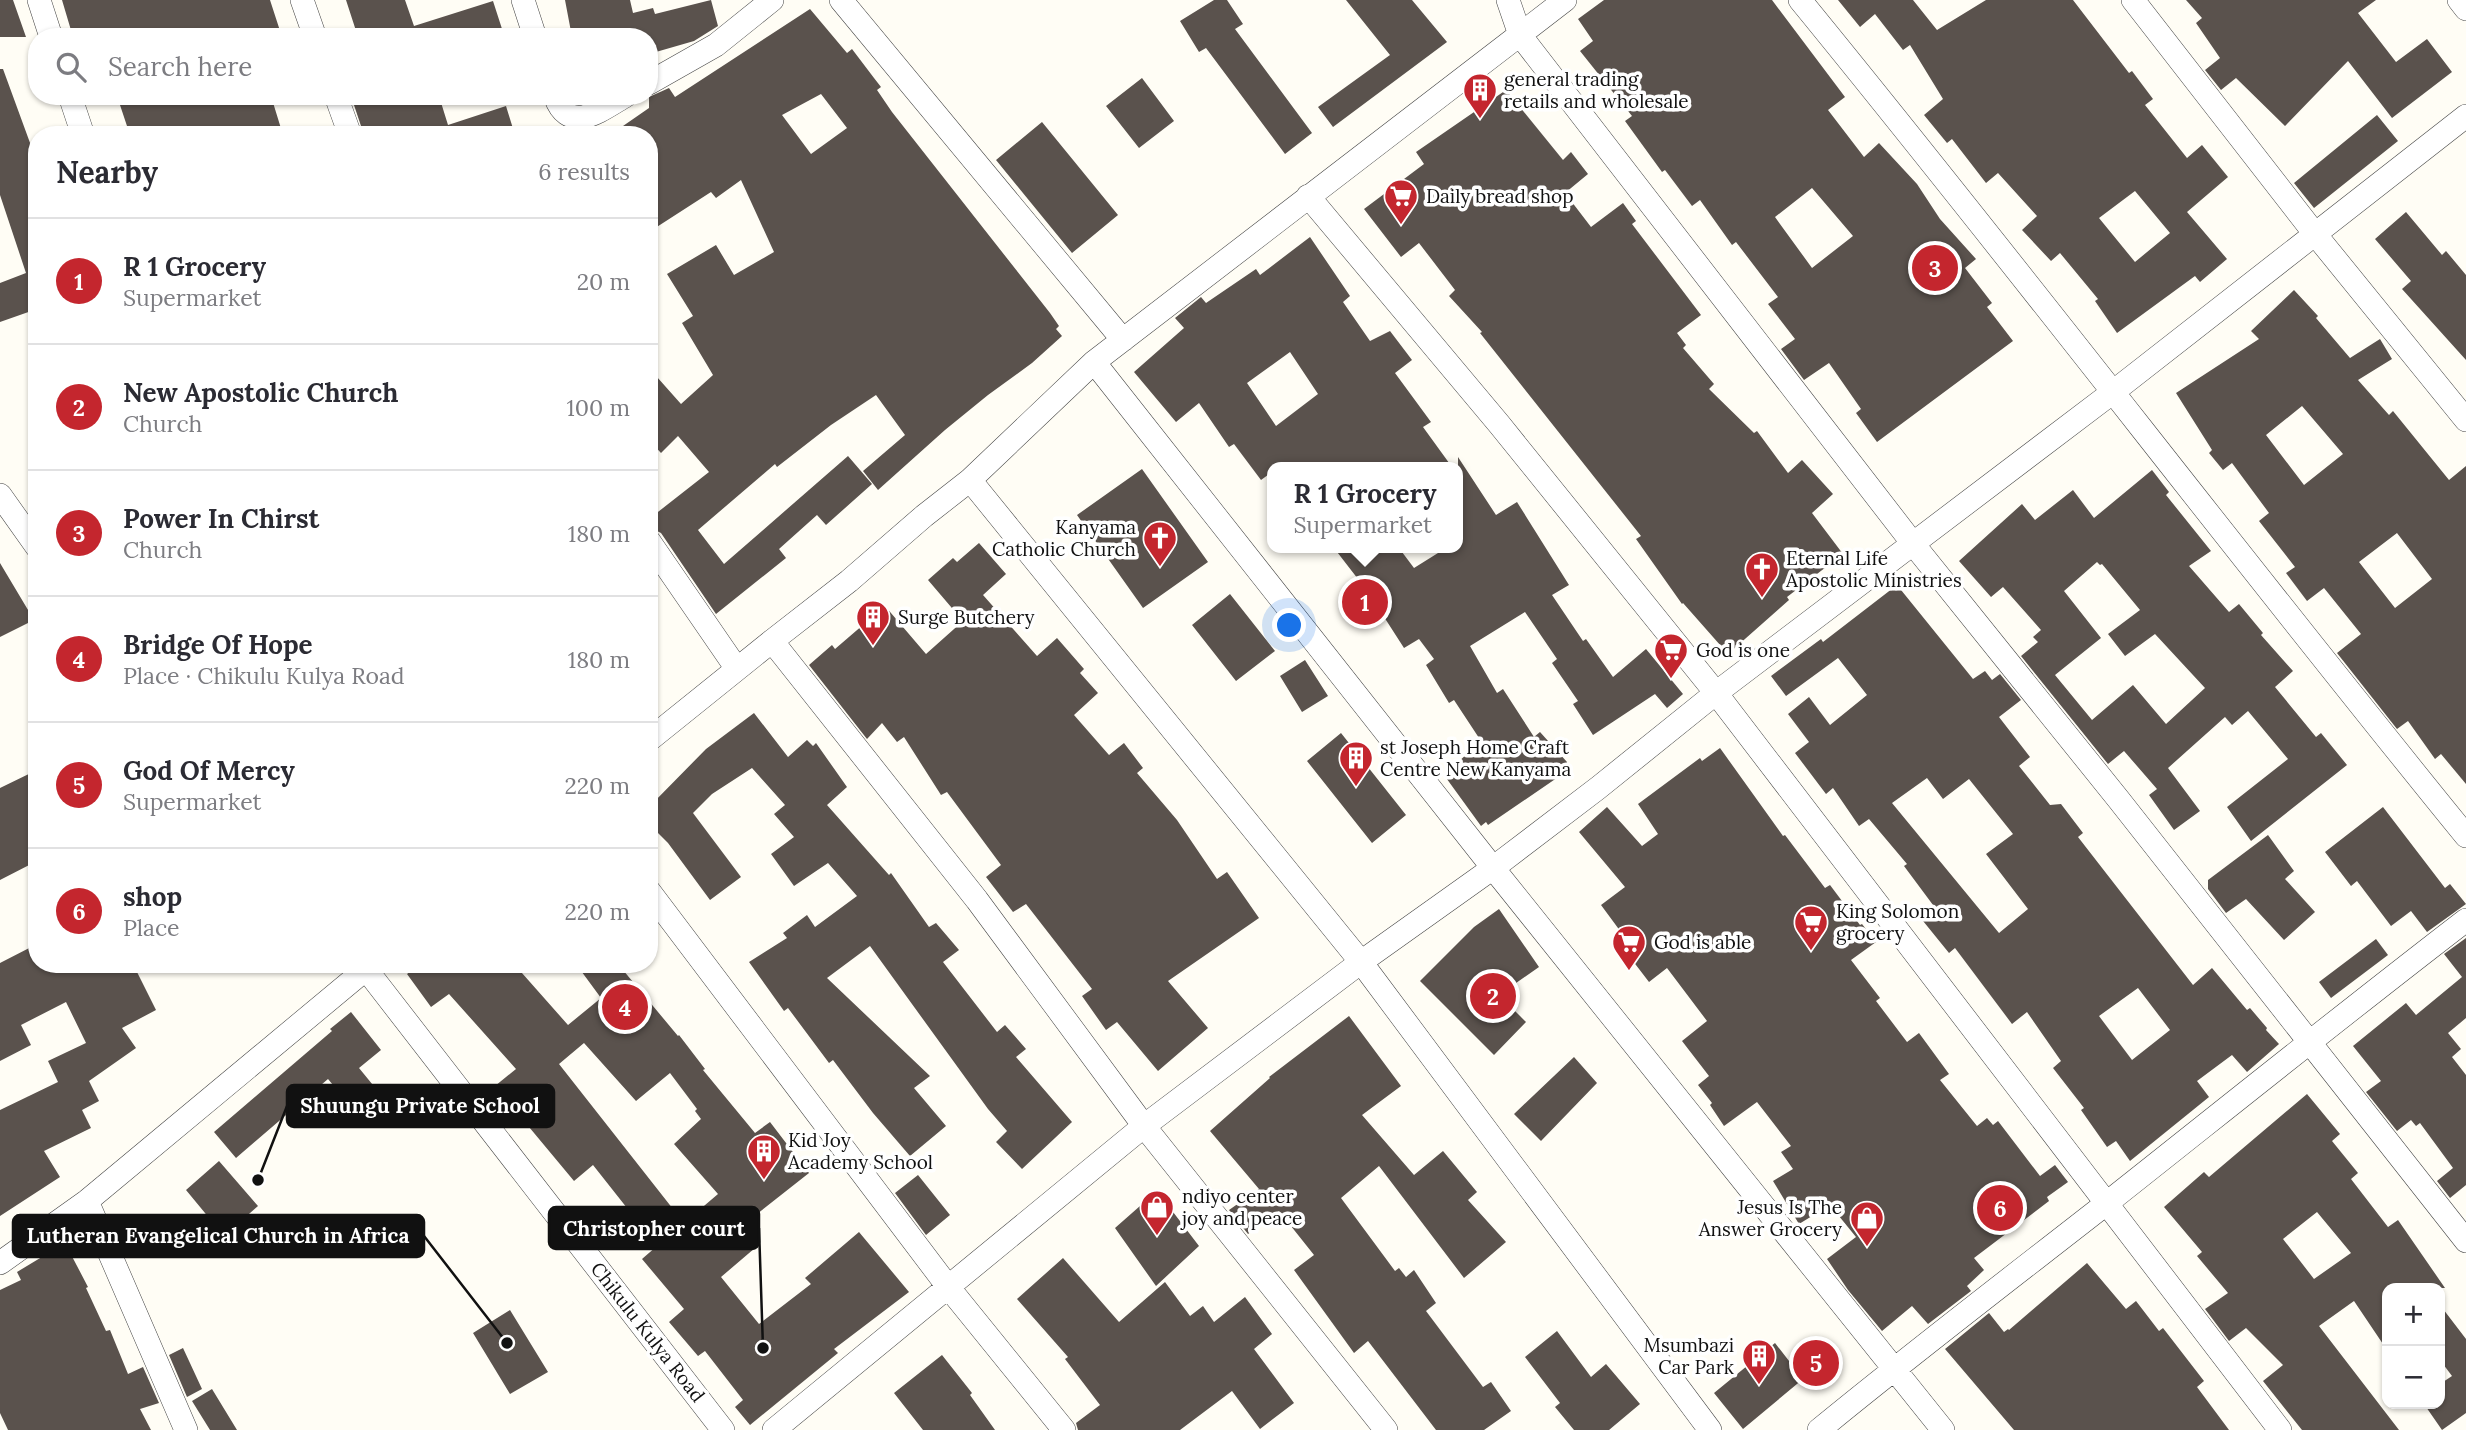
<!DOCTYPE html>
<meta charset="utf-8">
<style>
body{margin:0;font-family:Lora,serif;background:#f2f2f3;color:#2b2b33}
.controls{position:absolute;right:21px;bottom:21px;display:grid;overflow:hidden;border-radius:14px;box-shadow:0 2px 5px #0004}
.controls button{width:63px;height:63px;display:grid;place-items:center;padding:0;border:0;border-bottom:2px solid #e1e1e2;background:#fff;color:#2b2b33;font:35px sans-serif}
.you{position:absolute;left:1290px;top:626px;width:24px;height:24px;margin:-18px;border:5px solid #fff;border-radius:50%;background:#1a73e8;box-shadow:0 0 0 10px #1a73e833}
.badge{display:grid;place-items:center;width:46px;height:46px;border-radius:50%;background:#c4262e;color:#fff;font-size:23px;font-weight:700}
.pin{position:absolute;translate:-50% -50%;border:4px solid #fff;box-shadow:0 2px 7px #0006}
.popup{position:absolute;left:1267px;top:462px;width:196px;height:91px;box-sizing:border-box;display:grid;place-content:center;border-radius:14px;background:#fff;filter:drop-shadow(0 2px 5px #0005);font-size:23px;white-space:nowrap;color:#7c7c81}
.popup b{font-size:26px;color:#2b2b33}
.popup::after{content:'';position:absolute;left:50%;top:100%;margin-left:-14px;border:14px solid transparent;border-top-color:#fff}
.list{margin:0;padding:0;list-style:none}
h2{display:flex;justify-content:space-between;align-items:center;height:91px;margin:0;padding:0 28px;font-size:30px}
h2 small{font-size:23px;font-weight:400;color:#7c7c81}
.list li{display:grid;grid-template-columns:46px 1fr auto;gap:21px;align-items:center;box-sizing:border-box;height:126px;padding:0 28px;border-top:2px solid #e1e1e2}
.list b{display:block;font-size:26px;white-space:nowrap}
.list p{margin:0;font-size:23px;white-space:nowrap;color:#7c7c81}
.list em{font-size:23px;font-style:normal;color:#7c7c81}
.icon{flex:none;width:38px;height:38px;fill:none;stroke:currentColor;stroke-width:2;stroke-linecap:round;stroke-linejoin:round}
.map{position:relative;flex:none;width:2466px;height:1430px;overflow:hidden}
.search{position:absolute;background:#fff;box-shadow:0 2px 5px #0004;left:28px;top:28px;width:630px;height:77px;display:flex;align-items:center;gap:18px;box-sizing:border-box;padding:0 24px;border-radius:28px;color:#7c7c81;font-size:26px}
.panel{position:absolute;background:#fff;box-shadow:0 2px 5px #0004;left:28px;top:126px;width:630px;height:847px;border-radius:28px}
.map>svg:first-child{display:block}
</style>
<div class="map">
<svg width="2466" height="1430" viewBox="0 0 2466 1430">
<rect width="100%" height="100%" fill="#fffdf5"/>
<path fill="#5a524d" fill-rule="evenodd" d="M0,0H13L26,37H0Z
M62,0H270L282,37H73Z
M346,0H405L414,26L493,1L503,32L489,37H358Z
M565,0H630L633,13L653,8L655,14L711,0L718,26L694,41L649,54V37H572Z
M1214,0H1227L1243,24L1235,29L1312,133L1285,154L1206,48L1199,52L1180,21Z
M1346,0H1412L1447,42L1333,127L1318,107L1390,55Z
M1604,0H1772L1845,97L1828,110L1864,157L1879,143L1917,184L1940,219L1976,259L1965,268L1992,303L1987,307L2013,341L1877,442L1856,413L1861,409L1829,363L1804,380L1781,349L1795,339L1768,304L1778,297L1736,242L1732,245L1700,200L1692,206L1665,170L1662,172L1625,121L1632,116L1580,51L1593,41L1578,19ZM1812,188L1853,236L1812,268L1775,217Z
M1838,0H1913L1937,30L1986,0H2073L2129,73L2132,71L2153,99L2145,105L2187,158L2202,145L2228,177L2187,212L2227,259L2200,282L2195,276L2117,333L2095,301L2098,299L2060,253L2051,261L2022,230L2037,216L1998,173L1986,183L1952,139L1947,143L1924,115L1943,99L1910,45L1903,50L1875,14L1860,27ZM2135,191L2170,233L2135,262L2099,218Z
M2186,0H2376L2358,13L2396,62L2427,39L2452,72L2392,118L2348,61L2285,126L2236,78L2221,90L2205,70L2220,58L2196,23L2202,18Z
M810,9L847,53L852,49L874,78L881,87L877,90L892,112L1050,313L1059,326L1056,329L1062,336L1032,363L988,395L945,430L878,490L863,471L905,435L876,395L831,425L777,467L775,464L698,530L724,564L848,456L872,484L826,525L817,515L779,549L786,558L716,614L661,533L649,527V519L709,472L678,436L661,453L649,440V368L681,404L713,375L682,323L693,316L667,274L716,245L734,275L774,252L741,180L716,198L711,192L649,232V135H610L649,108V97L669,88L675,97ZM821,94L847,128L811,154L782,115Z
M0,69H3L37,162V309L0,322V283L26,273L0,195Z
M1142,78L1174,121L1139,148L1106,106Z
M1506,90L1563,160L1571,152L1588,174L1565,193L1591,227L1623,203L1636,221L1632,224L1701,315L1677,333L1686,345L1683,348L1714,384L1709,389L1754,433L1757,431L1788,473L1802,460L1833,494L1812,513L1843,554L1787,597L1789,600L1728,654L1683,603L1682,604L1636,539L1641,536L1480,333L1482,332L1449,296L1455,290L1419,243L1401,257L1364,209L1424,164L1416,152Z
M117,96H271L283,135H130Z
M351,96H439L448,125L506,106L515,135H364Z
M2377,115L2398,141L2314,208L2294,183Z
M1042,122L1118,215L1072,253L996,160Z
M2406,212L2442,255L2446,251L2466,275V360L2402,289L2411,281L2375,239Z
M1310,237L1350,296L1343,302L1370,341L1390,331L1412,360L1395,373L1431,422L1423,427L1452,467H1272V472L1261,480L1234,444L1229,447L1199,403L1176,422L1134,372L1184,328L1175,318L1201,297L1206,303L1256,269L1260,275ZM1290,352L1318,394L1276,426L1247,383Z
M2294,290L2318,316L2316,318L2350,358L2380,339L2392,359L2358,380L2389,415L2393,411L2449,480L2466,466V784L2441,754L2435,759L2408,721L2397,729L2337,653L2361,634L2324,588L2307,601L2286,573L2295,567L2259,521L2269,513L2232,463L2223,470L2209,453L2212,450L2176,393L2259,339L2251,331ZM2302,406L2343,454L2304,485L2266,435ZM2397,533L2432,579L2395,608L2359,562Z
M1458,457L1496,515L1517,502L1569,585L1552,595L1583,641L1586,639L1613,677L1646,649L1683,694L1667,708L1655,694L1593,735L1573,704L1578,701L1552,663L1557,659L1525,612L1470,646L1497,693L1503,689L1534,737L1540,732L1567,762V771L1488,825L1486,822L1481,826L1444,775L1481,741L1454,700L1449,703L1426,665L1434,659L1419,639L1404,648L1368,592L1334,548H1399L1414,568L1446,548H1458Z
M1142,469L1208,562L1143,608L1077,515Z
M2152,470L2169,492L2166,495L2211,551L2189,566L2229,612L2239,604L2263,633L2261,635L2293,671L2275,687L2316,737L2321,733L2347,765L2251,841L2227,807L2288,759L2248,711L2232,725L2225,717L2168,768L2200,811L2174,830L2149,795L2157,789L2124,751L2108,764L2021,656L2038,642L2033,637L2041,630L2003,587L1991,597L1959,561L2022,504L2035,520L2073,490L2094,518ZM2097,562L2100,565L2102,564L2140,610L2108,634L2125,656L2155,634L2205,688L2166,724L2133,685L2092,720L2055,675L2101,638L2064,591Z
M979,543L1006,574L983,595L1037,656L1057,638L1084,669L1080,673L1098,693L1074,715L1109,755L1124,743L1143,768L1137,773L1177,820L1217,879L1227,872L1259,918L1168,981L1208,1028L1158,1071L1117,1022L1106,1030L1082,996L1092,989L1026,904L1013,912L986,877L1001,865L947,792L941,795L904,737L897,742L882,723L867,739L809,665L832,645L835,649L885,606L926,654L963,621L928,580L953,558L957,562Z
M0,563L34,620L0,637Z
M1897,585L1973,679L1985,671L1992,680L2000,674L2021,700L1999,717L2030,757L2019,766L2050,805L2061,804L2083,833L2078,837L2193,985L2212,968L2247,1010L2250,1008L2267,1028L2266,1030L2279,1044L2247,1072L2232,1055L2197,1081L2209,1097L2130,1161L2116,1141L2107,1147L2081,1110L2084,1108L2053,1068L2061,1061L2027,1012L2012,1024L1955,948L1949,953L1919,916L1933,905L1904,866L1907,864L1869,819L1859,826L1833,788L1826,794L1795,753L1809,742L1788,714L1809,697L1830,725L1867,695L1838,658L1786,696L1771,676L1821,639L1823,642ZM1927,778L1943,799L1969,779L2013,834L1986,854L2028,909L1999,933L1892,803ZM2138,988L2170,1030L2132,1060L2099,1016Z
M1230,594L1275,651L1236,681L1192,625Z
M1305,660L1328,696L1302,712L1280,676Z
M754,713L788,757L807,740L813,746L816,743L847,787L827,805L889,875L891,873L929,927L936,923L959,950L943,962L997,1032L1005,1025L1026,1049L1016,1057L1072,1122L1022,1169L996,1142L1007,1131L988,1109L870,946L827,978L930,1076L914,1088L946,1126L910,1156L873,1113L833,1060L829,1063L788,1008L784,1011L749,962L787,938L783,933L807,915L815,927L857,896L828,863L794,886L771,854L794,837L774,814L785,805L752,768L712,794L693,813L741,877L710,900L668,843L649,824V807L706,749Z
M1341,733L1406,815L1372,843L1307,761Z
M1720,748L1783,836L1785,835L1825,888L1830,885L1860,925L1862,924L1876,942L1851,960L1880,998L1876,1001L1907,1042L1919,1033L1949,1074L1940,1080L1977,1126L1987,1118L1993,1125L1998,1121L2040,1176L2055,1165L2068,1182L2047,1197L2049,1201L1974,1258L1984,1270L1967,1286L1971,1291L1928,1324L1912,1306L1882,1331L1848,1290L1827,1259L1856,1237L1830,1205L1799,1224L1773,1181L1793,1169L1781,1152L1791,1146L1757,1102L1724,1126L1710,1105L1712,1103L1698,1085L1709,1076L1682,1041L1707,1021L1667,968L1649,982L1626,952L1632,947L1601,905L1625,887L1579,832L1607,807L1642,846L1658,834L1638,804L1700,758L1702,761Z
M37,770V861L0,880V788Z
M2383,807L2445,888L2450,884L2466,904L2427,932L2411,911L2391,926L2357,881L2351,886L2325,852Z
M2268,835L2294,871L2285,879L2315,912L2284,940L2246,899L2226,913L2208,889V880Z
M1499,909L1539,967L1499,995L1526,1022L1494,1055L1420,981L1474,927Z
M2466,938V1018L2448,1033L2461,1049L2452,1057L2466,1075V1185L2450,1198L2437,1181L2453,1168L2420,1123L2416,1126L2411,1120L2397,1131L2366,1092L2381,1081L2353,1046L2406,1003L2416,1015L2462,977L2444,954Z
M2376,939L2388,955L2331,998L2319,982Z
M37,944V964H133L156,1010L122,1028L136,1048L89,1081L99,1101L82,1110L91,1128L44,1151L60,1177L0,1216V1110L58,1082L48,1061L86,1043L66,1002L21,1025L31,1045L0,1061V963Z
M420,964H514L568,1025L601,998L576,964H618L678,1036L679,1035L705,1069L703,1070L755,1133L770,1122L809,1173L738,1229L755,1248L721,1277L759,1324L811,1284L805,1278L859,1232L909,1292L834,1349L838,1353L750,1425L735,1407L743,1400L705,1351L698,1356L669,1322L684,1309L642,1259L657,1246L593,1165L574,1181L495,1086L516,1069L449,994L431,1007L407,974ZM584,1043L636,1101L670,1073L697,1109L695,1111L701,1119L674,1144L718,1194L684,1223L559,1064Z
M351,1012L381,1050L359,1068L377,1090L353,1109L328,1079L236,1158L214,1132L332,1031L330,1029Z
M1349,1016L1401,1086L1362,1115L1414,1175L1443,1151L1477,1192L1468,1200L1506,1242L1464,1278L1379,1166L1341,1198L1395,1271L1399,1268L1406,1277L1414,1270L1436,1303L1426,1311L1483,1387L1491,1382L1511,1411L1484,1430H1436L1368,1341L1354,1353L1294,1270L1314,1255L1279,1211L1248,1234L1229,1210L1259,1189L1210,1131L1270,1078L1269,1077Z
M1574,1057L1597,1083L1541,1141L1514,1114Z
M2307,1094L2340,1134L2332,1141L2358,1173L2351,1179L2388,1227L2398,1220L2445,1288H2387V1350L2354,1301L2319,1326L2399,1430H2302L2263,1381L2283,1365L2246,1328L2229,1341L2205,1309L2228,1293L2197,1256L2202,1252L2164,1207L2204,1172L2209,1177ZM2317,1212L2351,1253L2314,1279L2283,1239Z
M219,1161L258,1206L224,1236L186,1190Z
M918,1175L950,1215L926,1235L895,1193Z
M1157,1191L1199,1246L1156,1286L1115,1228Z
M65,1243L88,1287L86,1288L106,1331L110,1330L128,1374L143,1367L159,1403L140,1409L151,1430H8L0,1413V1290L21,1280L17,1272Z
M1063,1258L1119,1322L1165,1282L1190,1316L1203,1306L1214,1322L1245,1297L1272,1334L1254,1349L1294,1403L1260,1429L1232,1391L1180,1430H1078L1076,1423L1100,1405L1065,1359L1068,1357L1017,1299Z
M2087,1263L2126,1309L2136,1301L2159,1331L2163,1328L2204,1381L2197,1387L2229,1430H2014L1945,1349L1989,1313L2004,1332L2008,1329L2009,1330Z
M2440,1305L2466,1339V1413L2442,1430L2424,1404H2440V1384L2452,1376L2440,1360Z
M510,1310L548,1372L510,1394L473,1333Z
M1557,1331L1591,1377L1606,1364L1640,1404L1609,1430H1574L1555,1407L1560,1403L1525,1357Z
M1775,1343L1803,1379L1743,1429L1714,1393Z
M183,1348L202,1389L187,1397L169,1355Z
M942,1355L972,1393L970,1395L995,1430H923L894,1393Z
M212,1389L237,1430H210L192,1401Z"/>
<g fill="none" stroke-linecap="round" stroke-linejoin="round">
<g stroke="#444" stroke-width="24">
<path id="street" d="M39,0L51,37
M302,0L315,37
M523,0L535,37
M841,0L1123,340
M1508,0L1520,35L1914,545L2119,800L2466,1241
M1800,0C2026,276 2241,560 2466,836
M2133,0L2315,234L2466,420
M2459,0L2466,9
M649,83L716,45L772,0
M70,96L83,135
M336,96L350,135
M555,96C569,136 601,110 625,96
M1308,196L1499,424L1716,693L2280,1430
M1094,362L1493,868L1943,1430
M970,480L1361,962L1710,1430
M0,495L37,547
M649,541L737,669
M772,641L977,900L1144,1126L1386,1430
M649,740L772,641L849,581L924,516L970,480L1094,362L1565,0
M649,891L949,1288L1064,1430
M362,964L723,1430
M87,1201L186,1430
M0,1263L87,1201L372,964
M774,1430L1144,1126L1361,962L1493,868L1598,788L1716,693L2113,392L2466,116
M1819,1430C1914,1352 2011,1278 2107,1203C2227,1108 2345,1013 2466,920"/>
</g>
<use href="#street" stroke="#fff" stroke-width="23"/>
</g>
<defs>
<g id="building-pin" transform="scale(1.75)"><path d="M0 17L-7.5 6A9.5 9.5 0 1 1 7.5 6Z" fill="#c4262e" stroke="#fff"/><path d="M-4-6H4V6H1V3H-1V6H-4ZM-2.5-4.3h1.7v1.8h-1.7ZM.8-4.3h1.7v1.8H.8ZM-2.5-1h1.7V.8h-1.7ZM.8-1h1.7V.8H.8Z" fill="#fff"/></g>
<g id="supermarket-pin" transform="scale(1.75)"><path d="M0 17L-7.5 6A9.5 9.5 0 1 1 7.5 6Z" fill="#c4262e" stroke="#fff"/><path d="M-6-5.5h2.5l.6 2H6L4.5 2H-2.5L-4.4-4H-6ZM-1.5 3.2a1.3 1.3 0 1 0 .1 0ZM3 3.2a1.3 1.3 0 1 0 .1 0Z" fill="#fff"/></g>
<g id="church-pin" transform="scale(1.75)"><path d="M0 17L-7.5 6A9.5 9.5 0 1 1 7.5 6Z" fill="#c4262e" stroke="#fff"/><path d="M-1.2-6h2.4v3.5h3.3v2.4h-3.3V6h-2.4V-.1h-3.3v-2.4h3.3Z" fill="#fff"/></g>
<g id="shop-pin" transform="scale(1.75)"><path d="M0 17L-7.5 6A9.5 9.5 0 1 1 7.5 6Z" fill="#c4262e" stroke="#fff"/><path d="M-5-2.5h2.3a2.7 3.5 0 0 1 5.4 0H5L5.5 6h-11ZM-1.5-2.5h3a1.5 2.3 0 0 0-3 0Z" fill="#fff"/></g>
</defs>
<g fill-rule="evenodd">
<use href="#building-pin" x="1480" y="90"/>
<use href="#supermarket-pin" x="1401" y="196"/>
<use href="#church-pin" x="1160" y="538"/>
<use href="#church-pin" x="1762" y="569"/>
<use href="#building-pin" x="873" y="617"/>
<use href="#supermarket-pin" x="1671" y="650"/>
<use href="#building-pin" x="1356" y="758"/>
<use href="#supermarket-pin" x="1811" y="922"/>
<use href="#supermarket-pin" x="1629" y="942"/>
<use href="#building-pin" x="764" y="1151"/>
<use href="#shop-pin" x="1157" y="1207"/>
<use href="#shop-pin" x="1867" y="1218"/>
<use href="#building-pin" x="1759" y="1356"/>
</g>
<g text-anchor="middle" stroke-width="7" stroke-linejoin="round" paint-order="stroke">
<g font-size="19" fill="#111" stroke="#fff" text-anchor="start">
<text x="1504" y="86">general trading<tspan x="1504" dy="22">retails and wholesale</tspan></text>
<text x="1426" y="203">Daily bread shop</text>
<text x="1136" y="534" text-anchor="end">Kanyama<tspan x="1136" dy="22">Catholic Church</tspan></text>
<text x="1786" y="565">Eternal Life<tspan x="1786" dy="22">Apostolic Ministries</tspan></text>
<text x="898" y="624">Surge Butchery</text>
<text x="1696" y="657">God is one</text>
<text x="1380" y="754">st Joseph Home Craft<tspan x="1380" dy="22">Centre New Kanyama</tspan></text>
<text x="1836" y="918">King Solomon<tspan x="1836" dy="22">grocery</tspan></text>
<text x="1654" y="949">God is able</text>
<text x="788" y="1147">Kid Joy<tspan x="788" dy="22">Academy School</tspan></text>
<text x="1182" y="1203">ndiyo center<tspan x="1182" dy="22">joy and peace</tspan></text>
<text x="1842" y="1214" text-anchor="end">Jesus Is The<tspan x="1842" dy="22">Answer Grocery</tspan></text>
<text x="1734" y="1352" text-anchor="end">Msumbazi<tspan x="1734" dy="22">Car Park</tspan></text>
</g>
<g font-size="19" fill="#111" stroke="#fff">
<text transform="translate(648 1332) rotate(52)" y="7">Chikulu Kulya Road</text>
</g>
</g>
<path fill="none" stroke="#111" stroke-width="2.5" d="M258 1180L287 1106M763 1348L759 1228M507 1343L424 1236"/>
<g fill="#111" stroke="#fff" stroke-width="2.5">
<circle cx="258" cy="1180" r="7"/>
<circle cx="763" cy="1348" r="7"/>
<circle cx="507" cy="1343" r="7"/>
</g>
<g fill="#111" stroke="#111" stroke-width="2.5">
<rect x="287" y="1085" width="267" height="42" rx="7"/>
<rect x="549" y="1207" width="210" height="42" rx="7"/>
<rect x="13" y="1215" width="411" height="42" rx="7"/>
</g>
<g font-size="21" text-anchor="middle" font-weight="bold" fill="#fff">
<text x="420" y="1113">Shuungu Private School</text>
<text x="654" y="1236">Christopher court</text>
<text x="218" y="1243">Lutheran Evangelical Church in Africa</text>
</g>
</svg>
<div class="controls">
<button>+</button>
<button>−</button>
</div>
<div class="you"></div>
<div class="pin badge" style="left:1365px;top:602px">1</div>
<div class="popup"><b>R 1 Grocery</b>Supermarket</div>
<div class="pin badge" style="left:1493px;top:996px">2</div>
<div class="pin badge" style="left:1935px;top:268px">3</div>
<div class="pin badge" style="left:625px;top:1007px">4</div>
<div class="pin badge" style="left:1816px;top:1363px">5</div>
<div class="pin badge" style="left:2000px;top:1208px">6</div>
<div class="search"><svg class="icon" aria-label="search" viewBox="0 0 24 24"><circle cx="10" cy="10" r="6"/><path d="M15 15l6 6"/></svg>Search here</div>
<section class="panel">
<h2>Nearby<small>6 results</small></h2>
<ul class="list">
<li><span class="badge">1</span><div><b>R 1 Grocery</b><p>Supermarket</p></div><em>20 m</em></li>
<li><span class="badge">2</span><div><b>New Apostolic Church</b><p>Church</p></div><em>100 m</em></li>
<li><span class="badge">3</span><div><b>Power In Chirst</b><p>Church</p></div><em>180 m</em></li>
<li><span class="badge">4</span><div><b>Bridge Of Hope</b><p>Place · Chikulu Kulya Road</p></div><em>180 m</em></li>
<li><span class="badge">5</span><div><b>God Of Mercy</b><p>Supermarket</p></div><em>220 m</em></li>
<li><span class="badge">6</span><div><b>shop</b><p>Place</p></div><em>220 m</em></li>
</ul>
</section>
</div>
